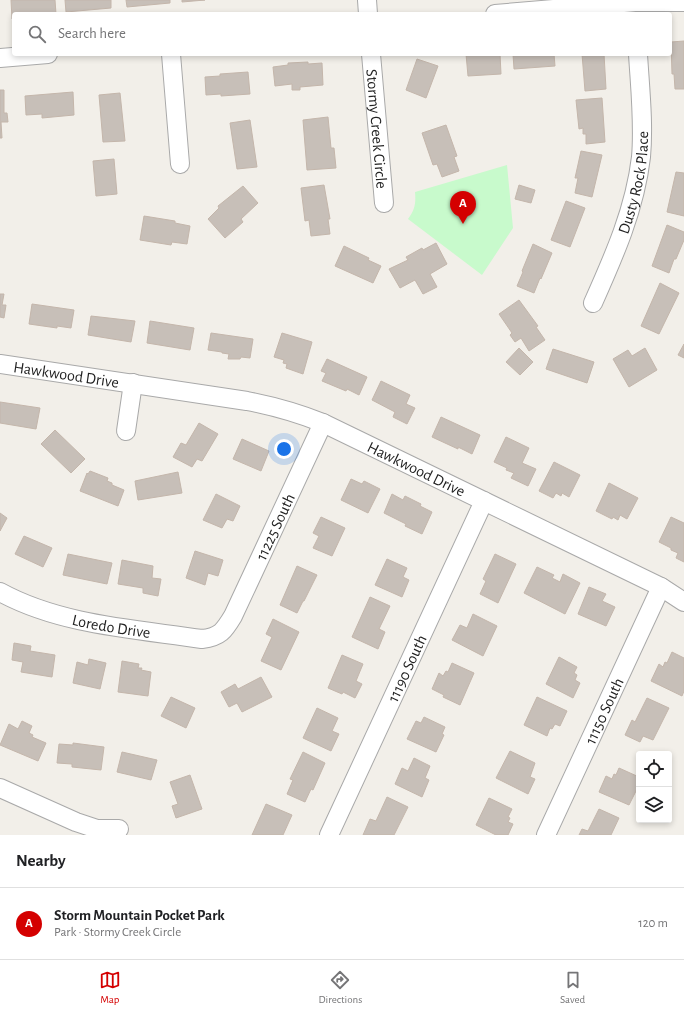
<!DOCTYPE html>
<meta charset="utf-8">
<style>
body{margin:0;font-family:"Alegreya Sans",sans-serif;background:#f2f2f2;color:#202124}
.controls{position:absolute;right:12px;bottom:12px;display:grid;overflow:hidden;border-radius:4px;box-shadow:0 2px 6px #0003}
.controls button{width:36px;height:36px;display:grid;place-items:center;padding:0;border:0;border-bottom:1px solid #e0e0e0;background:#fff;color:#202124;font:20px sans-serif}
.you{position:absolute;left:284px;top:449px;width:14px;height:14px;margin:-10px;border:3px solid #fff;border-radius:50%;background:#1a73e8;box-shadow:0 0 0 6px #1a73e833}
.badge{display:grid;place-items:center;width:26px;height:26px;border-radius:50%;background:#d40000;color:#fff;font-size:13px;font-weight:700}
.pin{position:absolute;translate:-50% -33px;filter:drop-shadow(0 1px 2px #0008)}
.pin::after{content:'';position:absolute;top:21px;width:14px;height:12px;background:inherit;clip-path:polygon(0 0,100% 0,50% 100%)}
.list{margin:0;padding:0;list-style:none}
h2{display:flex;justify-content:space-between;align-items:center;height:52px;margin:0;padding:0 16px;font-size:17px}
h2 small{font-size:13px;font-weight:400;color:#757577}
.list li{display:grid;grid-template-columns:26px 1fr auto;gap:12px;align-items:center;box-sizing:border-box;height:72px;padding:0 16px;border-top:1px solid #e0e0e0}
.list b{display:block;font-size:15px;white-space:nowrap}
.list p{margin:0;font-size:13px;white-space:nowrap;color:#757577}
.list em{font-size:13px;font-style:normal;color:#757577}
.icon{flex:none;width:22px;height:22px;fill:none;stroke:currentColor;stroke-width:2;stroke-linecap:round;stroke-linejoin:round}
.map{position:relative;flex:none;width:684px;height:835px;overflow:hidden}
.search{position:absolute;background:#fff;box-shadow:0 2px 6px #0003;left:12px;right:12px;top:12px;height:44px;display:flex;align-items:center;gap:10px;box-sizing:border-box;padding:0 14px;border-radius:4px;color:#757577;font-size:15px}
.sheet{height:124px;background:#fff}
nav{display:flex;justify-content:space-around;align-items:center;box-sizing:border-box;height:56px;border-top:1px solid #e0e0e0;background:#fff;font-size:11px;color:#757577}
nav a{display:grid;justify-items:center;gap:2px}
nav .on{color:#d40000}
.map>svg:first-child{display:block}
</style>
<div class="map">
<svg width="684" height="835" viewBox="0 0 684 835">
<rect width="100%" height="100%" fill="#f2efe9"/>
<path fill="#c8facc" d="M507,165L513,228L482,275L408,219C415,210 416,203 415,192Z"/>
<path fill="#c7bfb8" stroke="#c4b6ab" d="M11,0H55L56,14H14V18L12,19Z
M65,0H111V8L66,12Z
M126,0H170V3L127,7Z
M182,0H205L182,2Z
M684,41V89H675L674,74H672L671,42Z
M466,54H500L501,74L468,76Z
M513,54H554L555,66L514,69Z
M582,54H604L606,89L585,91Z
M417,59L438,66L426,98L406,90Z
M308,62V64L322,63L323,85L300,87V90H292V84L275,86L273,67L288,65V63Z
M248,72L250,94L221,96V94L206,95L205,77L220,76V74Z
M0,90H4V113H7L8,122H1L2,138H0Z
M73,92L74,115L42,118V114L26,115L25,96Z
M120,93L125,141L103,142L99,95Z
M602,98L605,142L586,144V134H583V128L579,129L576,100Z
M328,117L331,148H334L336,168L307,170L303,120Z
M250,120L257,167L237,169L230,123Z
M446,125L457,156L454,157L459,171L442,177L437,164L433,165L422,133Z
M581,151L602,155L592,197L575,193L578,178H575Z
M114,159L117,194L96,196L93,161Z
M676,172L684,173V216L667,212Z
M324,185L330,219H328L330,234L311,236L309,220L305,221L301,188Z
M519,185L535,190L531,203L515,199Z
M243,186L258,203L241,219L243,222L225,238L208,219L219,208L218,206Z
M566,201L585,208L570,247L551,240Z
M144,216L175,221V223L190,226L187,244L172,242L171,245L140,240Z
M667,225L684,232V240L676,259H674L669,273L652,266Z
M436,243L447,264L430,274L437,287L423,294L415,280L400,288L389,269L408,260L406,257L422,248L423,250Z
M533,244L552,253L541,279L540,278L534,293L517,286L523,272L522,271Z
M344,246L369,258L368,260L381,266L373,283L335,266Z
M660,283L679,293L659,334L641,326Z
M0,294H4L2,305H6L4,318L0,317Z
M519,300L538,326L536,327L545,340L529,351L521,338L515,342L510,335L512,333L499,314Z
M32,304L74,310L71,328L57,326V328L29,324Z
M91,316L135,321L131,342L88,335Z
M150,321L194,328L190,350L147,343Z
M211,333L253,339L250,358L241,357L240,359H228L229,354L222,353V352L208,350Z
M282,333L312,342L303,374L286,368L287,364L283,363L284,360L274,357Z
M684,344V358L678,355Z
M519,348L533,362L520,375L506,362Z
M645,348L657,370L629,387L613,359L628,350L632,356Z
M553,349L594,362L587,383L546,369Z
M327,359L367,377L359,395L347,389L346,391L322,381L326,373L321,371Z
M381,381L410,395L406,404L415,408L407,424L393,417L395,412L372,400Z
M0,402L40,408L36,429L0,423Z
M441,417L480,435L472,454L458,447V449L432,437Z
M199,423L218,434L202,461L197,459L192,467L173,457L181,443L186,445Z
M55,430L85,459L71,473L41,444Z
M506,437L529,448L522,463L536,469L528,486L511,478L514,473L506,470L507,468L494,462Z
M242,439L269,451L261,471L233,459Z
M554,462L580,475L569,497L562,493L561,496L556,493L553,498L539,491Z
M90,471L108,478L107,481L112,483V485L124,490L118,506L80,491L87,473L88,474Z
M178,472L182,493L138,500L135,481Z
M351,479L362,484L364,481L380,489L368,513L341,500Z
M609,483L638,498L627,519L620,515L618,520L613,517L612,519L596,511Z
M216,494L240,506L233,521L227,519L222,528L203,520Z
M392,494L403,500L405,496L421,504L420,506L432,512L422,534L405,526L406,524L384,513Z
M0,513L7,518L0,531Z
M321,517L345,528L332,556L313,548L319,536L313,533Z
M671,517L684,523V562L676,558L678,553L671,550V548L659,542Z
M24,536L52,548L43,567L15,554Z
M195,551L223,560L218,576L208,573L205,585L186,578Z
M68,554L112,563L107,584L63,575Z
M495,554L516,564L498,603L480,594L486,581L483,579Z
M387,559L407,568L403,577L409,580L402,597L375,585Z
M122,560L153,566L152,578L161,579L158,596L143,593V588L118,584Z
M297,566L317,575L304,601H303L297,613L280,605Z
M537,567L554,575L552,578L560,582L563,574L580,583L565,614L524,593Z
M589,587L606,594L602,601L615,607L606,626L578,614Z
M370,597L390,606L379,629L385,632L378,649L352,637Z
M473,614L497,626L483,656L452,640L460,625L467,628Z
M273,619L299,632L281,670L261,661L272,637L266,634Z
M14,643L31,646L30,651L55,655L52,677L21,672L23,662L12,660Z
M672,652L684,658V691L682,696L651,681L659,664L663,667L665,662L667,663Z
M342,655L363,664L356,681L362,684L355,698L343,692L342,694L328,688Z
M559,657L577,667L574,673L577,675L575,680L580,683L573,698L546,684Z
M89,659L106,663L100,689L73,683L77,662L88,665Z
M122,661L139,664L138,668H142L141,670L151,672L148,696L118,692Z
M452,663L474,673L460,705L443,697L444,695L432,689L439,673L443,676L446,671L448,672Z
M261,677L272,697L242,712L237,703L229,707L221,692L235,684L238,689Z
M171,697L195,708L186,728L161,716Z
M537,697L567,711L560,726L555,724L552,729L550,728L547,736L524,725Z
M647,698L669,708L653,740L643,736L640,742L625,735L632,720L635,722Z
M317,708L338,718L332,731L339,734L331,751L303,738Z
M424,717L445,727L442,734L444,735L436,752L407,739L416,721L421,723Z
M22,721L32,726L29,733L33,735L32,737L46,743L38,761L0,745L9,724L18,729Z
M73,743L104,747L101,770L72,767V764L57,763L59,744L73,745Z
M510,751L535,763L530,777L535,779L528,794L496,778Z
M122,752L157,760L151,780L117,772Z
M303,752L325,763L313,790L311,789L305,802L287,794L293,780L290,779Z
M414,758L430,766L425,778L429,780L422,797L395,784L402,768L408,771Z
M619,768L639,777V785L629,805L599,792L606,776L612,779L614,774L616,775Z
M190,775L202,809L176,818L172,806L178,804L170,782Z
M387,797L408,807L394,835H363L370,819L376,821Z
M489,798L512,809L508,817L510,818L508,822L513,824L508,835H496L476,825Z
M266,804L292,815L283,835H252Z
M599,809L619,818L611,835H579L582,829L588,831Z"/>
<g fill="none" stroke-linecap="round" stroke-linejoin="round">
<g stroke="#a9a9a9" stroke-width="20">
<g id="street">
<path d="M367,0L368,14"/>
<path d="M495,14L635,2H684"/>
<path d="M171,54L180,164"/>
<path id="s1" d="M371,54L384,203"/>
<path d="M0,58L48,54"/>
<path id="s2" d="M593,303C614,256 635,209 641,157C644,123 640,88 638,54"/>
<path id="s3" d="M0,364L247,401C273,406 298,413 323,423L661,587L684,602"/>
<path d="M126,431L133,383"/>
<path id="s4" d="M0,592C60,625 135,629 202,639C220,637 224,631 233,616L323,423"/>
<path d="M0,788L76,822L97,829H119"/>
<path id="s5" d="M329,835L484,501"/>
<path id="s6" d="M546,835L661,587"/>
</g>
</g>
<use href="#street" stroke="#fff" stroke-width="18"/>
</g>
<g text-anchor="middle" stroke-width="3" stroke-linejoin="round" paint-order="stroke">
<g font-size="16" fill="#222" stroke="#fff">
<text dy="6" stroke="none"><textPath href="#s1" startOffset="75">Stormy Creek Circle</textPath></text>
<text dy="6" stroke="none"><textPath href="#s2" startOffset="128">Dusty Rock Place</textPath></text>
<text dy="6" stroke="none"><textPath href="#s3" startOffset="67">Hawkwood Drive</textPath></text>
<text dy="6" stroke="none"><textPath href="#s3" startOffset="433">Hawkwood Drive</textPath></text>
<text dy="6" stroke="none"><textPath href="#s4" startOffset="348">11225 South</textPath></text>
<text dy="6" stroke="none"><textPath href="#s4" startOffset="117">Loredo Drive</textPath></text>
<text dy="6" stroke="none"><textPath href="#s5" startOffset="184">11190 South</textPath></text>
<text dy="6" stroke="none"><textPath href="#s6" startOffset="137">11150 South</textPath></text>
</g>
</g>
</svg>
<div class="controls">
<button><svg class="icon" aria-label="locate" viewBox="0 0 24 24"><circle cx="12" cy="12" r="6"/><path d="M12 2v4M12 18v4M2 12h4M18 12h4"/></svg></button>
<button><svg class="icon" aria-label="layers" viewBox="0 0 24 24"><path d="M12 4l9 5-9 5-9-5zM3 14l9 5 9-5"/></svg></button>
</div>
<div class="you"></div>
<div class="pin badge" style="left:463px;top:224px">A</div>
<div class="search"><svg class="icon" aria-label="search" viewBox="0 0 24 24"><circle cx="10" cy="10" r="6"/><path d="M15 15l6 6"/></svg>Search here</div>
</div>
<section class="sheet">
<h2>Nearby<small></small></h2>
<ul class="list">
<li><span class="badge">A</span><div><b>Storm Mountain Pocket Park</b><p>Park · Stormy Creek Circle</p></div><em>120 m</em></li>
</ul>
</section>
<nav>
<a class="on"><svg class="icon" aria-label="map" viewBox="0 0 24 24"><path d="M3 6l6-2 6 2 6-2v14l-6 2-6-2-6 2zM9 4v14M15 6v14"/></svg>Map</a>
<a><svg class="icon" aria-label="directions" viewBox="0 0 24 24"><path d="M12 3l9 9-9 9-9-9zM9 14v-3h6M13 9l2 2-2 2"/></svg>Directions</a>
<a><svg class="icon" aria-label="saved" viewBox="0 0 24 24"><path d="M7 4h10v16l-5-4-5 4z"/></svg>Saved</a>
</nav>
